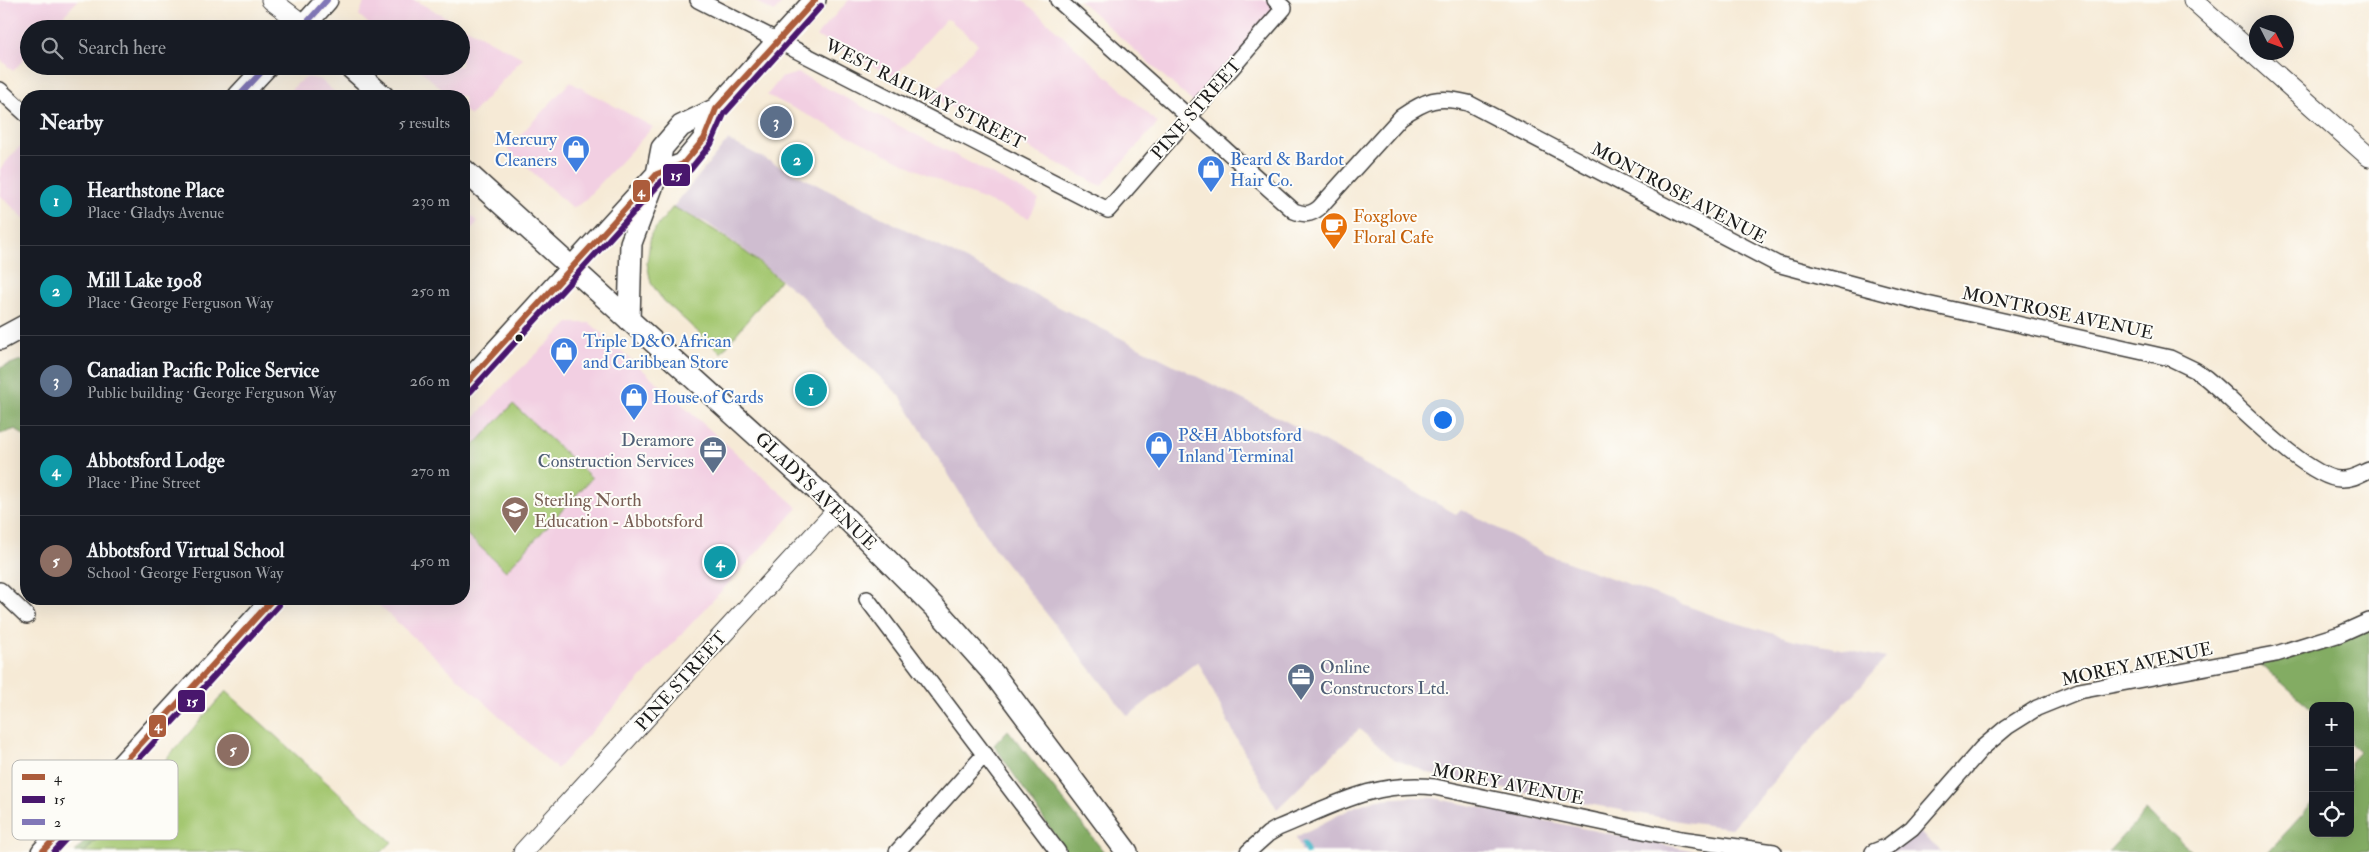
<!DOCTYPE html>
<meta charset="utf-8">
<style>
body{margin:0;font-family:"IM FELL Double Pica",serif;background:#20242c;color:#f1f3f6}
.controls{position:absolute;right:15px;bottom:15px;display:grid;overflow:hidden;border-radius:10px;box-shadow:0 5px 20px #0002}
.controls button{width:45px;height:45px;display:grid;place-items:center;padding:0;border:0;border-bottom:1px solid #363941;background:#171b24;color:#f1f3f6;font:25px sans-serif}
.compass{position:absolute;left:2249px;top:15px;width:45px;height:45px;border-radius:50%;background:#171b24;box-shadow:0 5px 20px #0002;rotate:132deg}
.you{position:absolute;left:1442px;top:419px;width:18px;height:18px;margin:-12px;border:4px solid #fff;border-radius:50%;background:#1a73e8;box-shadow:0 0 0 8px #1a73e833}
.badge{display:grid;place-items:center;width:32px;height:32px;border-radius:50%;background:#1f6fb2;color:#fff;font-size:16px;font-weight:700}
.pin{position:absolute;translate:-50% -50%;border:2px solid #fff;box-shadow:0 1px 5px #0006}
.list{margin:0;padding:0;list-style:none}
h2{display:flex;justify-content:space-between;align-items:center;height:65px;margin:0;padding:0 20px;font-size:21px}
h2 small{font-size:16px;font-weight:400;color:#9ea1a6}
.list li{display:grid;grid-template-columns:32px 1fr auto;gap:15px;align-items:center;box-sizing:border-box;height:90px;padding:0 20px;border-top:1px solid #363941}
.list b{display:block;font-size:19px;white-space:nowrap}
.list p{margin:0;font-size:16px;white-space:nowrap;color:#9ea1a6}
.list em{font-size:16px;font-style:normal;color:#9ea1a6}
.icon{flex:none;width:28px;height:28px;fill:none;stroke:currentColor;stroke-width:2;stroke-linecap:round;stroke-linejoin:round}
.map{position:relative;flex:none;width:2369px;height:852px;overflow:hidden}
.search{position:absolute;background:#171b24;box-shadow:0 5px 20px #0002;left:20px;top:20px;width:450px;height:55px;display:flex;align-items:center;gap:12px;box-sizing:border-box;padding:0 18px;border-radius:28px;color:#9ea1a6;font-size:19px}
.panel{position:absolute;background:#171b24;box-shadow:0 5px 20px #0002;left:20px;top:90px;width:450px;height:515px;border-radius:20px}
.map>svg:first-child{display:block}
</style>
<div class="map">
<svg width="2369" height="852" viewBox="0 0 2369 852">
<rect width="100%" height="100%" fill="#fdfcf7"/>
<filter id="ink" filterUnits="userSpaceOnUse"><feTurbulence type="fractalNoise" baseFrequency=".02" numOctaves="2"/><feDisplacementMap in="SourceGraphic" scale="10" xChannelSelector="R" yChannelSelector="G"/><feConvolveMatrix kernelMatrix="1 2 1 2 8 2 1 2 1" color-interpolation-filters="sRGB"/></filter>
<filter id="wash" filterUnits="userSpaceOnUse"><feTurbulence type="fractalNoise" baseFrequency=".0096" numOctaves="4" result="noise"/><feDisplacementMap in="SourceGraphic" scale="20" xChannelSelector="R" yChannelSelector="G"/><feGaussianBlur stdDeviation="1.12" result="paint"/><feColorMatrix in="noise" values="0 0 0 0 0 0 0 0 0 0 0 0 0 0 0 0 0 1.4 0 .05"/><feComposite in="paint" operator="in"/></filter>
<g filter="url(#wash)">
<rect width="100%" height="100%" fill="#f6ead6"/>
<path fill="#f2cfe2" d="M0,0H78L52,29H29V54L13,71L0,59Z
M365,0H414L523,58L470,116L464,110V96H449L416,66H461V29H374L359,15Z
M753,0H785L774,12Z
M849,0H1023L1158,123L1101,186L930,96L978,44L950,20L946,19L894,77L816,36Z
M1079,0H1269L1279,9L1196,105Z
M798,73L1039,199L1029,218L948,185L767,95L781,78Z
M308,77L321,80L339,96H285L298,83Z
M570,82L653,127L582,203L572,208L507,149Z
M20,146L26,152V220L0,195V169Z
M464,209L478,222L464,238Z
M569,323H590L798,508L557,769L372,599H464V429L505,384Z"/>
<path fill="#cfbdd0" d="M728,140L1291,424L1456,514L1461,509L1546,554L1720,618L1795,640L1886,658L1731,828L1685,822L1434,775L1394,759L1359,729L1277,809L1234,734L1198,661L1128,716L994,548L900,396L824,324L806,300L742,248L707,223L673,207Z
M1414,797L1434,798L1700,852H1302L1296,837L1356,806L1378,799Z
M1918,831L1942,852H1890Z"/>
<path fill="#a4c771" stroke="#607246" d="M673,207C713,226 746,251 780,280L721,353L662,299L651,283L647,263L651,234Z
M513,404L592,478L506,571L464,532V456Z
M226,691L392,842L382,852H85Z"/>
<path fill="#83ac63" stroke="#506440" d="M21,360L26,365V438L16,429L0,434V368Z
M2369,629V852H2268L2313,803V833H2350V762L2359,752L2350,744V706H2313V710L2258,662Z
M1008,730L1104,852H1066L994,745Z
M2146,811L2193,852H2109Z
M107,816L108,825L85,852H75Z"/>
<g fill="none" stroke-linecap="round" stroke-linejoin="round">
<path stroke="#4db9c9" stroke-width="5.5" d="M1304,844L1307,852"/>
</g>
</g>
<g filter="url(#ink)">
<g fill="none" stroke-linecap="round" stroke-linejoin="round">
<g stroke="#3d3b38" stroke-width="18">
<path id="minor" d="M698,0L1108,210L1284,8L1275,0
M1058,0L1294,211C1304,215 1310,215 1319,208L1401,117C1426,100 1438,95 1468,103L1777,264L1927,304L2170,358L2195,370L2206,378C2235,402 2307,478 2340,479C2351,480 2360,474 2369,470
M0,90L26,114
M0,590L27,616
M867,599L1058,852
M897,852L985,754
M1248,852L1268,834L1278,828C1332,806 1375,780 1435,787L1681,839L1774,852
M1873,852L1888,846L1912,828L1982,748L2007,727L2037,708L2079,691L2276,654L2340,634L2369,621"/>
</g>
<g stroke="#3d3b38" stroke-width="21">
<path id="tertiary" d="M271,0L304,25
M2193,0L2369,157
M523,852L838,509"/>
</g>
<g stroke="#3d3b38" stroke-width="24">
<path id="secondary" d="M301,29L327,0
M349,66L383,96
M239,96L267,66
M464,170L830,502L936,609L993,673L1127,852
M629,320L631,243L657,174L662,148L681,126L716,109
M0,339L26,325
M464,386L657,174L683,164L704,139L716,109L815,0
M42,852L273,599"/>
</g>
<use href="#minor" stroke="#fff" stroke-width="15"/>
<use href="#tertiary" stroke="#fff" stroke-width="19"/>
<use href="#secondary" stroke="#fff" stroke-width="21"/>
<g stroke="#fdfcf7" stroke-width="10">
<path id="bus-1" d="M464,386L657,174L683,164L704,139L716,109L815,0
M42,852L273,599"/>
</g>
<g stroke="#fdfcf7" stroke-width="10">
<path id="bus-2" d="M470,392L662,181L690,170L711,144L724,114L821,6
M54,852L279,605"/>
</g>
<g stroke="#fdfcf7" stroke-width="10">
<path id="bus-3" d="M301,29L327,0
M239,96L267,66"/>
</g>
<use href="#bus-1" stroke="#ac5c3b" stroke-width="6"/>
<use href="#bus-2" stroke="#49176d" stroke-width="6"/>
<use href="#bus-3" stroke="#8177b7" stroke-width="6"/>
</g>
</g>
<defs>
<g id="shop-pin" transform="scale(1.4375)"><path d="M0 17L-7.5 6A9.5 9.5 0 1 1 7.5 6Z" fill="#3f7fe0" stroke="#fdfcf7"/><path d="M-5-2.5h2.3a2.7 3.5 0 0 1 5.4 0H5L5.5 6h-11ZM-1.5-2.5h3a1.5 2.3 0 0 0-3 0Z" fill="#fff"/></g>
<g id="cafe-pin" transform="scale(1.4375)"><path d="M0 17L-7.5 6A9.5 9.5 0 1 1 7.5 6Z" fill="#e8710a" stroke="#fdfcf7"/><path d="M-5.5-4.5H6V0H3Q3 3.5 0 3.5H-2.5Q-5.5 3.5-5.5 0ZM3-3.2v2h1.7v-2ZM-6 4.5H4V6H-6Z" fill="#fff"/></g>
<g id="office-pin" transform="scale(1.4375)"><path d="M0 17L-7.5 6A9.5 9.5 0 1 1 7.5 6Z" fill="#5c6f8a" stroke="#fdfcf7"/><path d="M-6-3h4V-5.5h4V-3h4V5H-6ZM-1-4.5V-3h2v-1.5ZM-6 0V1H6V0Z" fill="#fff"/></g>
<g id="school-pin" transform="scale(1.4375)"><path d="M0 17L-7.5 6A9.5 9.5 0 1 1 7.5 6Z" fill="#8d6e63" stroke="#fdfcf7"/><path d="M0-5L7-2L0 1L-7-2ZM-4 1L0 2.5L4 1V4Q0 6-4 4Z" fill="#fff"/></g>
</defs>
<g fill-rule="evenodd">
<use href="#shop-pin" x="576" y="149"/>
<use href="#shop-pin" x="1211" y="169"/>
<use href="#cafe-pin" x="1334" y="226"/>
<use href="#shop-pin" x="564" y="351"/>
<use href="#shop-pin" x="634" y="397"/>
<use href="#shop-pin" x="1159" y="445"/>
<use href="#office-pin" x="713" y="450"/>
<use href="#school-pin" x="515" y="510"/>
<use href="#office-pin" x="1301" y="677"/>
</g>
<circle fill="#1c1c1c" stroke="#fdfcf7" stroke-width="2" cx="519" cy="338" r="4.5"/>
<g text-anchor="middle" stroke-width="4" stroke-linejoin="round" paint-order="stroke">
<g font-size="18" fill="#1c1c1c" stroke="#fdfcf7">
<text transform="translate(925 94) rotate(27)" y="6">WEST RAILWAY STREET</text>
<text transform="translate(1196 109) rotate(-49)" y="6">PINE STREET</text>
<text transform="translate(1679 193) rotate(28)" y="6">MONTROSE AVENUE</text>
<text transform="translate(2058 313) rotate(12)" y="6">MONTROSE AVENUE</text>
<text transform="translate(816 491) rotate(44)" y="6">GLADYS AVENUE</text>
<text transform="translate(2137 664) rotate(-12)" y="6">MOREY AVENUE</text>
<text transform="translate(681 681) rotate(-48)" y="6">PINE STREET</text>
<text transform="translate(1508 784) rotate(11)" y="6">MOREY AVENUE</text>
</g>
<g font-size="18" fill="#366cbe" stroke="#fdfcf7" text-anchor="start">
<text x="557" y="145" text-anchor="end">Mercury<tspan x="557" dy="21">Cleaners</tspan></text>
<text x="1230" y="165">Beard &amp; Bardot<tspan x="1230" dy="21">Hair Co.</tspan></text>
<text x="583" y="347">Triple D&amp;O African<tspan x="583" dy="21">and Caribbean Store</tspan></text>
<text x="653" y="403">House of Cards</text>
<text x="1178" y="441">P&amp;H Abbotsford<tspan x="1178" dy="21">Inland Terminal</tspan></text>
</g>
<g font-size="18" fill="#c56008" stroke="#fdfcf7" text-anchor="start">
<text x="1353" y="222">Foxglove<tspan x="1353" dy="21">Floral Cafe</tspan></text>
</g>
<g font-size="18" fill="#4e5e75" stroke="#fdfcf7" text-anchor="end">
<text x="694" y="446">Deramore<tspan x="694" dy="21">Construction Services</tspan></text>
<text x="1320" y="673" text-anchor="start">Online<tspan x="1320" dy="21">Constructors Ltd.</tspan></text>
</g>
<g font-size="18" fill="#785e54" stroke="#fdfcf7" text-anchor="start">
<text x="534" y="506">Sterling North<tspan x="534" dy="21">Education - Abbotsford</tspan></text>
</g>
</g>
<rect x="12" y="760" width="166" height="80" rx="8" fill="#fdfcf7" stroke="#bab9b5" stroke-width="1"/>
<rect x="22" y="774" width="23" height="6" fill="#ac5c3b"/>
<rect x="22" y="796" width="23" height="7" fill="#49176d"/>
<rect x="22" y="819" width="23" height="6" fill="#8177b7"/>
<g font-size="14" fill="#1c1c1c">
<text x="54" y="782">4</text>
<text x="54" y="804">15</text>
<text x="54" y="827">2</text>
</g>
<g stroke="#fdfcf7" stroke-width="2">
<rect x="662" y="163" width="29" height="24" rx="5" fill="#49176d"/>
<rect x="632" y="179" width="19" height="24" rx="5" fill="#ac5c3b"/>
<rect x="177" y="689" width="29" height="24" rx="5" fill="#49176d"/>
<rect x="148" y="714" width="19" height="24" rx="5" fill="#ac5c3b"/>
</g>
<g font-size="14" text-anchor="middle" font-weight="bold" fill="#fff">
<text x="676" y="180">15</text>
<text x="641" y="196">4</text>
<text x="192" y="706">15</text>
<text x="158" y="730">4</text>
</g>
</svg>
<div class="controls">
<button>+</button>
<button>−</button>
<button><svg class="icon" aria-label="locate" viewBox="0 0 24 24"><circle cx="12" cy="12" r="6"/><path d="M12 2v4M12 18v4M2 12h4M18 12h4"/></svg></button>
</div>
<svg class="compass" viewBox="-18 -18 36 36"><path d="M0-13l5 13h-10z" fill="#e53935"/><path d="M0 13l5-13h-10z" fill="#9ea1a6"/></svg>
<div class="you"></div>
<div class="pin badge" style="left:811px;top:390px;background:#0f9aa8">1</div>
<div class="pin badge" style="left:797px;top:160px;background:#0f9aa8">2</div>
<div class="pin badge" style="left:776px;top:122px;background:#5c6f8a">3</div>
<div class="pin badge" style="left:720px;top:562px;background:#0f9aa8">4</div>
<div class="pin badge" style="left:233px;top:750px;background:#8d6e63">5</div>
<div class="search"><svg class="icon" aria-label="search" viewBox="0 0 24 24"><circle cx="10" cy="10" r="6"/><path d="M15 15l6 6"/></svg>Search here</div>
<section class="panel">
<h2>Nearby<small>5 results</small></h2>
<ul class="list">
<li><span class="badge" style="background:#0f9aa8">1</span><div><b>Hearthstone Place</b><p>Place · Gladys Avenue</p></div><em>230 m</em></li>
<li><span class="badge" style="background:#0f9aa8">2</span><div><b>Mill Lake 1908</b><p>Place · George Ferguson Way</p></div><em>250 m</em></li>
<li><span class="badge" style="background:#5c6f8a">3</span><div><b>Canadian Pacific Police Service</b><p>Public building · George Ferguson Way</p></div><em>260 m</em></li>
<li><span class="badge" style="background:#0f9aa8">4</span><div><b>Abbotsford Lodge</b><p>Place · Pine Street</p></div><em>270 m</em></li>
<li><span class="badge" style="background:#8d6e63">5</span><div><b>Abbotsford Virtual School</b><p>School · George Ferguson Way</p></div><em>450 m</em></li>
</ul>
</section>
</div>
